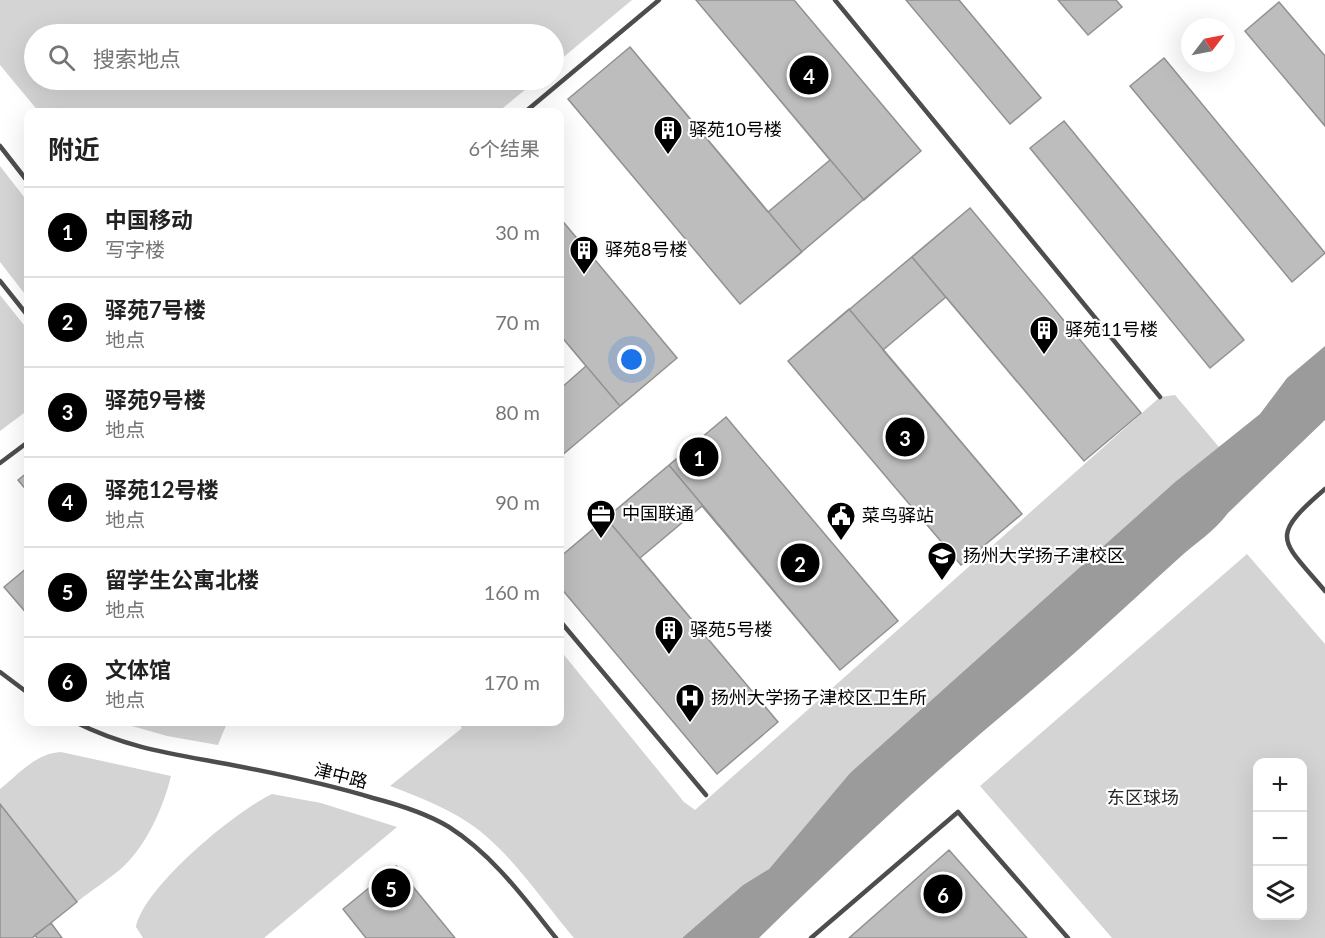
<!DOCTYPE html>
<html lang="zh">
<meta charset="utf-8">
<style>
body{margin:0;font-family:Lato,"Noto Sans SC",sans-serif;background:#f2f2f2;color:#222}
.controls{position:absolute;right:18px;bottom:18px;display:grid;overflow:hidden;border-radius:12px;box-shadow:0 6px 24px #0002}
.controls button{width:54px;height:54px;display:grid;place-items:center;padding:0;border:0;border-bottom:2px solid #e0e0e0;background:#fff;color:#222;font:30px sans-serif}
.compass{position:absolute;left:1181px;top:18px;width:54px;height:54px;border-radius:50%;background:#fff;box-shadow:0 6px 24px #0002;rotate:58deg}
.you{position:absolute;left:632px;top:360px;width:21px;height:21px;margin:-15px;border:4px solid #fff;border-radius:50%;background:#1a73e8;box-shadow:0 0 0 9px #1a73e833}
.badge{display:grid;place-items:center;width:39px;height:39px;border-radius:50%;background:#000;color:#fff;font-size:20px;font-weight:700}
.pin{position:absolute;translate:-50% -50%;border:3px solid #fff;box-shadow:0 2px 6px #0006}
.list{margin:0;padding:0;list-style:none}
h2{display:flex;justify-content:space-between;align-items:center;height:78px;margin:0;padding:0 24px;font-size:26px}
h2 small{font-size:20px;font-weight:400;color:#767676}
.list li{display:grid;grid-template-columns:39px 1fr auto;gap:18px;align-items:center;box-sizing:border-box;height:90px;padding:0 24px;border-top:2px solid #e0e0e0}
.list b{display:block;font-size:22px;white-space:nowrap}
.list p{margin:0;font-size:20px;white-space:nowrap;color:#767676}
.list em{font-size:20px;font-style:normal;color:#767676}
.icon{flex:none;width:33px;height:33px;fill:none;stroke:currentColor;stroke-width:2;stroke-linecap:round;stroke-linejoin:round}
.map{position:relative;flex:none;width:1325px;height:938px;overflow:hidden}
.search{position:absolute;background:#fff;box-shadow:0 6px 24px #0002;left:24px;top:24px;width:540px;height:66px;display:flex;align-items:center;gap:15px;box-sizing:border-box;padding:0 21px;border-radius:33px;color:#767676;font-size:22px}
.panel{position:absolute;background:#fff;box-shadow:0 6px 24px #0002;left:24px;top:108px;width:540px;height:618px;border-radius:12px}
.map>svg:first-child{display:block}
</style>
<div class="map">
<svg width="1325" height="938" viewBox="0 0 1325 938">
<rect width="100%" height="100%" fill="#fff"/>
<path fill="#d4d4d4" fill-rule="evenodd" d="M0,0H632L554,65V34H34V80H537L498,112H39L0,65Z
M0,166L28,202V298L0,262Z
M0,295L28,330V410L0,431Z
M1175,395L1219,447L1175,482L850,773L769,869L743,885L682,938H574C544,903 516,860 480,831C453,810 422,798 390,786L462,728L457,722H560V650L684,802L695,810L1160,397Z
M1247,554L1325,644V938H1112L980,786ZM1258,762H1302V916H1258Z
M118,722H227V723L218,745L167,736Z
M61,752L171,776C164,806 146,846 123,867C108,880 92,890 77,902L0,804V789C19,774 36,753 61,752Z
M272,794L321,803L397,827L264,938H143L136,927C144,887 234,812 272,794Z"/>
<path fill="#9b9b9b" d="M1325,346V420L1228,513C1214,532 1195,543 1178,559C1125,607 1073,656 1018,702C928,777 843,856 759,938H682L743,885L769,869L850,773L1175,482L1260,414L1287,378Z"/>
<path fill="#bdbdbd" stroke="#919191" stroke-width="1.5" d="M696,0H794L921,151L740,304L568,99L630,47L768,212L830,160Z
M696,0H794L921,151L864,200Z
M906,0H959L1041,98L1010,124Z
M1058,0H1116L1122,7L1088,35Z
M1279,2L1325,56V126L1245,31Z
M630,47L802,252L740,304L568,99Z
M1164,58L1325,253L1292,282L1130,86Z
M1064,121L1244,340L1210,368L1030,148Z
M970,208L1141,413L1084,461L946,297L883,350L1022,514L961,565L788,361Z
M970,208L1141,413L1084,461L912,257Z
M560,218L677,358L560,457V389L586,366L560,335Z
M560,218L677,358L620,406L560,335Z
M849,309L1022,514L961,565L788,361Z
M726,417L898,621L840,670L702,506L640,558L778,722L717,774L560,587V557Z
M726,417L898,621L840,670L669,465Z
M28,472V492L18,480Z
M606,518L778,722L717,774L560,587V557Z
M28,567V615L4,587Z
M0,804L77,902L32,938H0Z
M949,850L1027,938H849Z
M396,866L455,938H366L343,909Z
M51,923L62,938H37L35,935Z"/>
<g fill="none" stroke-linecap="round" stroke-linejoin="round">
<path stroke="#4d4d4d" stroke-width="4.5" d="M835,0L1160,397
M525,112L659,0
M0,146L28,182
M0,281L28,316
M0,463L28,442
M1325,489C1268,538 1281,539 1325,591
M560,621L706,795
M0,672L28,693
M75,722C129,749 174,754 232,765C279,774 327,784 373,798C400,805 426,813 449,827C493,855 524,898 556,938
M811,938L958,812L1068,938"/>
</g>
<defs>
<g id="building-pin" transform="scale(1.5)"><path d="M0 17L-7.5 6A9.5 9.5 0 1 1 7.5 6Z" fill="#000" stroke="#fff"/><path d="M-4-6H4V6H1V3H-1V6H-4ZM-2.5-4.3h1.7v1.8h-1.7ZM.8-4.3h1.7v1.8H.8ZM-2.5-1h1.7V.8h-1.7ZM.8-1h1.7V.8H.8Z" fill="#fff"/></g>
<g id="office-pin" transform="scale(1.5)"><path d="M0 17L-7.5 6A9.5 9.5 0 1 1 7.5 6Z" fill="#000" stroke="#fff"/><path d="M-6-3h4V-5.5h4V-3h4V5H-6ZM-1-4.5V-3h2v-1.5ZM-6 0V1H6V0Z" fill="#fff"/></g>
<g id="civic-pin" transform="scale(1.5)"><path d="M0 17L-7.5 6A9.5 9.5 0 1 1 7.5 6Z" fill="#000" stroke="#fff"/><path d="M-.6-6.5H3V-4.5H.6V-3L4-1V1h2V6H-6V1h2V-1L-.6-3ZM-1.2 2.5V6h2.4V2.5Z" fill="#fff"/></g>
<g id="university-pin" transform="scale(1.5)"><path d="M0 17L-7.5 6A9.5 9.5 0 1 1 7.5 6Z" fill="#000" stroke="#fff"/><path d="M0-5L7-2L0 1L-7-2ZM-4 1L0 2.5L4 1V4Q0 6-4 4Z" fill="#fff"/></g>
<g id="hospital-pin" transform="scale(1.5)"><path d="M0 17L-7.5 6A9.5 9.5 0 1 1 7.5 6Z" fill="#000" stroke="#fff"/><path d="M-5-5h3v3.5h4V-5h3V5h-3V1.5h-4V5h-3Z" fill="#fff"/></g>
</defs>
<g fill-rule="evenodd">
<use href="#building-pin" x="668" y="130"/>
<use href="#building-pin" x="584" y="250"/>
<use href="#building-pin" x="1044" y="330"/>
<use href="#office-pin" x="601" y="514"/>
<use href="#civic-pin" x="841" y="516"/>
<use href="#university-pin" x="942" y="556"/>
<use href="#building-pin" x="669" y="630"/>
<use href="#hospital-pin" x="690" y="698"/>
</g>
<g text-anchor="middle" stroke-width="4.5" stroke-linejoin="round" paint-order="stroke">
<g font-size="18" fill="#000" stroke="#fff" text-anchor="start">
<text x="689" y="136">驿苑10号楼</text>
<text x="605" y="256">驿苑8号楼</text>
<text x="1065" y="336">驿苑11号楼</text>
<text x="622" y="520">中国联通</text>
<text x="862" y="522">菜鸟驿站</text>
<text x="963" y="562">扬州大学扬子津校区</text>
<text x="690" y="636">驿苑5号楼</text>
<text x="711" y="704">扬州大学扬子津校区卫生所</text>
</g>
<g font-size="18" fill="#000" stroke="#fff">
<text transform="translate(341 776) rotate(14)" y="6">津中路</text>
</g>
<g font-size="18" fill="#2b2b2b" stroke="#fff">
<text x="1143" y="804">东区球场</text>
</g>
</g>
</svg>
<div class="controls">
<button>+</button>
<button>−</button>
<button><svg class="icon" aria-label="layers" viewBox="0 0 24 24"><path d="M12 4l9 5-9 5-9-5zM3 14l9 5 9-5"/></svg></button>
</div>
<svg class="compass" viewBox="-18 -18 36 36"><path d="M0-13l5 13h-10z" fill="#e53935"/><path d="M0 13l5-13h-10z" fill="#767676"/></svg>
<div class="you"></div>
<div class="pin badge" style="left:699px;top:457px">1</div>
<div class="pin badge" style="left:800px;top:563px">2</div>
<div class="pin badge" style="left:905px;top:437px">3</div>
<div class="pin badge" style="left:809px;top:75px">4</div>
<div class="pin badge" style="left:391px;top:888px">5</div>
<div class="pin badge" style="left:943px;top:894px">6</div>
<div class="search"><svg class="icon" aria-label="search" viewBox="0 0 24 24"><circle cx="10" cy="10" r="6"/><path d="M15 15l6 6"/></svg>搜索地点</div>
<section class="panel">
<h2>附近<small>6个结果</small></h2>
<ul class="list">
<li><span class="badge">1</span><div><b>中国移动</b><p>写字楼</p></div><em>30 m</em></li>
<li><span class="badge">2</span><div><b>驿苑7号楼</b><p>地点</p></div><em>70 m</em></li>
<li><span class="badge">3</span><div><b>驿苑9号楼</b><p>地点</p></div><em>80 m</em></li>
<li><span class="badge">4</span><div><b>驿苑12号楼</b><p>地点</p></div><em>90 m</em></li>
<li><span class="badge">5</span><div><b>留学生公寓北楼</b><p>地点</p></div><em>160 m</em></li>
<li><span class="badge">6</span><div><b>文体馆</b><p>地点</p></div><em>170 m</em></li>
</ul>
</section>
</div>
